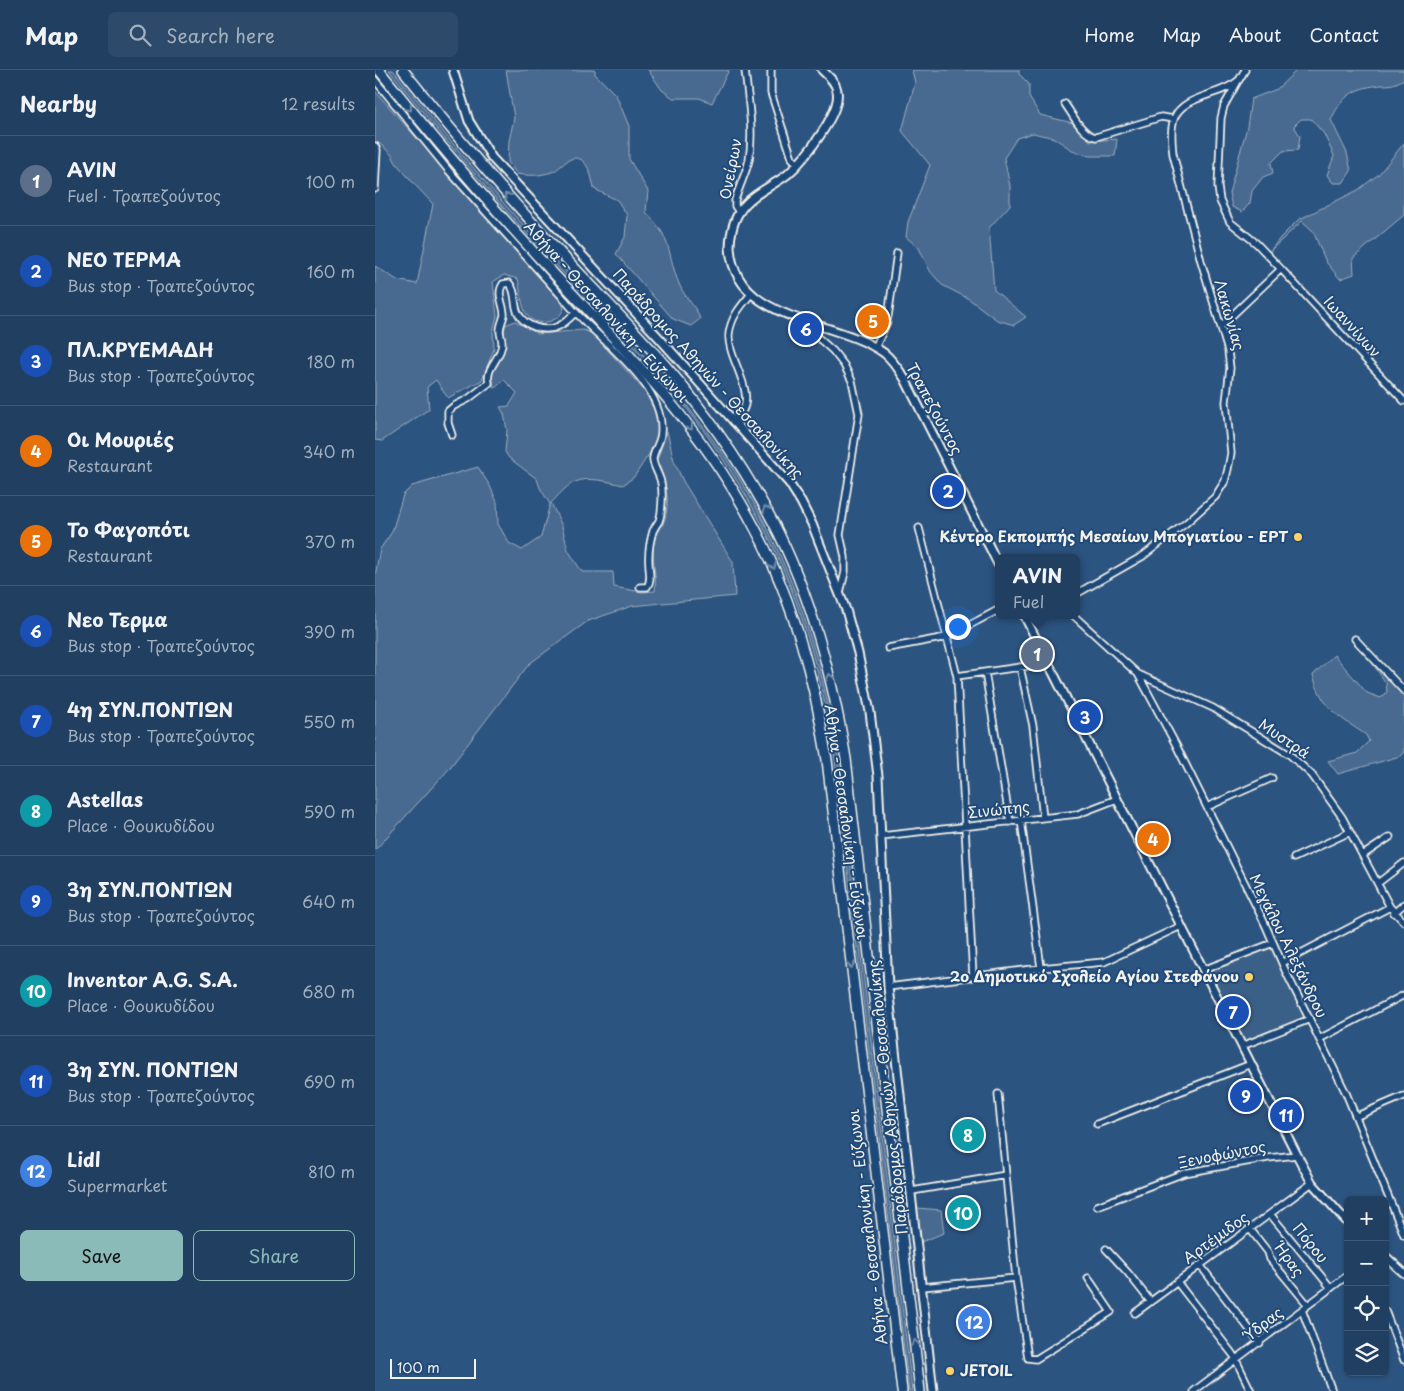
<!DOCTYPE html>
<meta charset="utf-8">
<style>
body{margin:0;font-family:"Playpen Sans",sans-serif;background:#2d4a6a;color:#f1f3f6}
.controls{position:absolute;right:15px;bottom:15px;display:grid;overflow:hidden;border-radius:8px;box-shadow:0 1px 4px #0004}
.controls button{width:45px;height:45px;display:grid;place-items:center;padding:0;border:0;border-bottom:1px solid #3e5876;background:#213f61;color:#f1f3f6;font:25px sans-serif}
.scale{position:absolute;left:15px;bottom:12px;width:86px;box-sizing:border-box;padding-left:5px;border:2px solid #f4f1e8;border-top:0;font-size:14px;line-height:18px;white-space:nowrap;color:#f4f1e8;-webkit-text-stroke:4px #1f4a7a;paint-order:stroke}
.you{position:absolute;left:582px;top:556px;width:18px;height:18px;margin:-12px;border:4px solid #fff;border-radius:50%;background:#1a73e8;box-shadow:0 0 0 8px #1a73e833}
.badge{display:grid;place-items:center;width:32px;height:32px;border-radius:50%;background:#8bbbb9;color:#fff;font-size:16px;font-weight:700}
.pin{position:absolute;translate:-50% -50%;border:2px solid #fff;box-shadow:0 1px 5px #0006}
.popup{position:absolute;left:620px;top:484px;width:85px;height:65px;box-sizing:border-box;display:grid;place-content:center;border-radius:8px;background:#213f61;filter:drop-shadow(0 1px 4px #0005);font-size:16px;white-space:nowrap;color:#a2afbd}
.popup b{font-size:19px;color:#f1f3f6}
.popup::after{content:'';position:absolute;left:50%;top:100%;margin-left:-10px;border:10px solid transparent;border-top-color:#213f61}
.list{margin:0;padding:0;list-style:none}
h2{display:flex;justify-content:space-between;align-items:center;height:65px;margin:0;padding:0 20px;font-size:21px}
h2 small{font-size:16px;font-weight:400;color:#a2afbd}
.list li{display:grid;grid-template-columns:32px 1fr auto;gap:15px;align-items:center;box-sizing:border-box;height:90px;padding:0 20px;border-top:1px solid #3e5876}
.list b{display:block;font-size:19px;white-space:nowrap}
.list p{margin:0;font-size:16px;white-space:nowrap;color:#a2afbd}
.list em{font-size:16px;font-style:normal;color:#a2afbd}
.actions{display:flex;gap:10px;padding:15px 20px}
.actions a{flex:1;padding:11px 0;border:1px solid #8bbbb9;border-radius:8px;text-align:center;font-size:18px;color:#8bbbb9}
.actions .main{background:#8bbbb9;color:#111}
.icon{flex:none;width:28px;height:28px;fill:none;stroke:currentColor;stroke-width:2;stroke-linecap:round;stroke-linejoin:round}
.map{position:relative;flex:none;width:1029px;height:1321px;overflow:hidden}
header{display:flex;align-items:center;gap:30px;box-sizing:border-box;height:70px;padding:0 25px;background:#213f61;border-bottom:1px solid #3e5876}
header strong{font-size:24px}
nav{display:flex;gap:28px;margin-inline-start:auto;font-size:18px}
.search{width:350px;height:45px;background:#2d4a6a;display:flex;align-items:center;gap:12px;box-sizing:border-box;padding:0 18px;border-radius:8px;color:#a2afbd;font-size:19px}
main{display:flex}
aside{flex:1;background:#213f61}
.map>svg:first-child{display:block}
</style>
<header>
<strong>Map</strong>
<div class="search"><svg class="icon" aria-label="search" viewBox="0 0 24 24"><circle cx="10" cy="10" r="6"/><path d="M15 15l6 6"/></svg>Search here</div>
<nav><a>Home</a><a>Map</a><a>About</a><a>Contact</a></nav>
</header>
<main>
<aside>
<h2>Nearby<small>12 results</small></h2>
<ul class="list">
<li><span class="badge" style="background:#5c6f8a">1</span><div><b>AVIN</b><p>Fuel · Τραπεζούντος</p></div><em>100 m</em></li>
<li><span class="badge" style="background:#1a4fb4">2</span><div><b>ΝΕΟ ΤΕΡΜΑ</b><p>Bus stop · Τραπεζούντος</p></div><em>160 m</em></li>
<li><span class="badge" style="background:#1a4fb4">3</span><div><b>ΠΛ.ΚΡΥΕΜΑΔΗ</b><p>Bus stop · Τραπεζούντος</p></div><em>180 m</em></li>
<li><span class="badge" style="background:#e8710a">4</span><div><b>Οι Μουριές</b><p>Restaurant</p></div><em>340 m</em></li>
<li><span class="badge" style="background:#e8710a">5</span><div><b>Το Φαγοπότι</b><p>Restaurant</p></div><em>370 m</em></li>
<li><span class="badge" style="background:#1a4fb4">6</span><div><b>Νεο Τερμα</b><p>Bus stop · Τραπεζούντος</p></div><em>390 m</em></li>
<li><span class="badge" style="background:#1a4fb4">7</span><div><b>4η ΣΥΝ.ΠΟΝΤΙΩΝ</b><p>Bus stop · Τραπεζούντος</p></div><em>550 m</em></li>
<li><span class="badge" style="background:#0f9aa8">8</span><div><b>Astellas</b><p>Place · Θουκυδίδου</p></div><em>590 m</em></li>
<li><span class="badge" style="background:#1a4fb4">9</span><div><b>3η ΣΥΝ.ΠΟΝΤΙΩΝ</b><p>Bus stop · Τραπεζούντος</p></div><em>640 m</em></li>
<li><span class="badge" style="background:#0f9aa8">10</span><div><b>Inventor A.G. S.A.</b><p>Place · Θουκυδίδου</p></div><em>680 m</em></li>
<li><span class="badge" style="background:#1a4fb4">11</span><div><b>3η ΣΥΝ. ΠΟΝΤΙΩΝ</b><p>Bus stop · Τραπεζούντος</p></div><em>690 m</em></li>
<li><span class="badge" style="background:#3f7fe0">12</span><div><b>Lidl</b><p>Supermarket</p></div><em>810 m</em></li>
</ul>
<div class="actions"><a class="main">Save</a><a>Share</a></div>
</aside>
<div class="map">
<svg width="1029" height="1321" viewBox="0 0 1029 1321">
<rect width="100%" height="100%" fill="#2c5481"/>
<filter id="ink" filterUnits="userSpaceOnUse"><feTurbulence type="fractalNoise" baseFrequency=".02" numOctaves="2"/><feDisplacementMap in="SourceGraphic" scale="10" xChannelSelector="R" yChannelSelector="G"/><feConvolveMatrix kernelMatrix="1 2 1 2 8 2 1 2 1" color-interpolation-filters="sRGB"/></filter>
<g filter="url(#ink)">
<path fill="#3b6088" d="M895,877L931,947L869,971L835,901Z"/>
<path fill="#496b90" stroke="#9eaebc" d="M14,0H18C68,63 119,124 173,182C249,264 330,343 384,442C425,519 450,604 463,689L537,1321H534L460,690C447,604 423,519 381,443C352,392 318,342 279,299C244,260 208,224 172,186C117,126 65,64 14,0Z
M131,0H220V4L241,25L254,56V89L273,121L271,142C277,149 284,156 288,164C296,180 297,199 305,216C310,228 321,236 325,249L316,256L298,249L241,184L250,167L252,145L242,130L219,119C217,107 211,79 192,91C187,94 183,100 177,102C165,106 154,106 142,104L133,92L134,71L139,48Z
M273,0H354L337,33L324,28H298L287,20Z
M537,0H644V4L654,14V27L665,45L698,53L715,71L742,69L740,86H714L697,80L679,68L658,63L642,68L629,88L635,116V135L614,158L619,220L651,247L639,255L622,250L594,229L567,215L555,201L544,178L531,167L533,152L555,95L527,61L540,13Z
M922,0H1029V9C1013,18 1015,13 999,16C976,19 966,29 956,50L972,83L976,101L968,113H958L952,105L959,86L949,64L936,49H926L919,56L925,66L923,80L908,81L896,93L898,103L888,107L877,121L875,133L867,142L857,137L854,123L872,57L876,29L902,19Z
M0,21L186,231L189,238C186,246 181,250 172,252C145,257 147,225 143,209L129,205L118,212L122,246L118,261L119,279L107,310L73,328L61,310L52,317L54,339L7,371L0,370V196L22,210L42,214L58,134L40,115L21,93L16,84L4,73H0Z
M1029,73V145L978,188L979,204L965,209L951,192L938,161L927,151L895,181L905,168L923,150L983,120L1004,104Z
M140,251L163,264L208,260L218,264L270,321L280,341L282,350L284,364L278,378L259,407L248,415C234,412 214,406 200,412C191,416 183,426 176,433L187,456L193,480L207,502H238L239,517L267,522L280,521C282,505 276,488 279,471C281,465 286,459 288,454C297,432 290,410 282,390L292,361L299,391L308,411L358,492L360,526L257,536L213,551L154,594L73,700L0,780V506L5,479L17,462L28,425L37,416L103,397L115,416L122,432L123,454L134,473L147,480L166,467L175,434L165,418L162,409L134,388L130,382L132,360L129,344L125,337L134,336L142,323L129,310L119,319L117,303L128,281L130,255Z
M959,585L992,623L1006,628L1012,622L1011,613L995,590L1029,624V682L1025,686L963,704L953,691L982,683L994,671L991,665C965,647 947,639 938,605Z
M542,1138L566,1140L569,1163L546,1172Z"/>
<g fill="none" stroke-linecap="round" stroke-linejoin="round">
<g stroke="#f4f1e8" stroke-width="9">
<path id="minor" d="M396,0V23L417,88L423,94
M0,10L74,101L190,230C218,267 290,311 286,362C286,372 279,379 278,388C277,395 285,405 286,413C288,422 287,443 284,451C282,454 280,457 278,461C275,471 273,484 274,495C274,503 277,510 272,517H265
M690,34C698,45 707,65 721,67L786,47L799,49
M0,76L2,80L0,119
M364,142L360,136V130C364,117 371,103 374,90C379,61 373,29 370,0
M906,199L1029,331
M438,254L439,264L458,281L469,295L477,311L484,344L465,465L470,487V502L465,523
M846,256L906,199L881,173L855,152L845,131L843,117L846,48L849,36L863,11
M500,278L512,252L514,240L522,183
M358,352C361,348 366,344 368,340C379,319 352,287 354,264C356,247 366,236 376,224
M77,365L73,353V341L79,336L93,329L114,313C110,297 127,288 127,273C127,269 125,265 125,261C125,255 128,250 129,245C129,234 121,224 128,214L134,213C142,221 138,233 143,243C150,257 170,263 184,256C190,253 195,248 200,243
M544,458L582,606L598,907
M701,524L768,486L811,453L840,427L850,411L853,399L856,383L851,332L855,298L853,281L826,191L798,84C797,73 795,60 799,49C807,25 847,26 864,10C866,7 868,3 870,0
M698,545L763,604L838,638L915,685L937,705L967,747L1015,837L1029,852
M980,569L1029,621
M513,578L572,567L623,540
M645,597L658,656L668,748
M610,602L635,752
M763,604L801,675L890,854L910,900L971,1023L1029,1165
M582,606L673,593
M832,737L897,708
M646,750L666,898
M506,766L703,744L742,729
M988,785L1015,767
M919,788L975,762
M1003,813L1029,793
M1019,843L1029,834
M907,893L1015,837
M828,900L898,873
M513,917L666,898L729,892L806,856
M944,969L1029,925
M867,976L935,949
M623,1024L641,1208L653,1288L661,1289L736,1242L713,1208
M982,1046L1029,1026
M722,1054L876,994
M537,1121L631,1105
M722,1136L809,1103L893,1088L922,1085
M895,1144L956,1218
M875,1159L893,1182L895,1189L933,1235
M731,1179L753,1203L775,1231
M825,1195L885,1273
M802,1212L859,1286L876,1321
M547,1217L641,1208
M927,1240L957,1321
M1010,1241L1029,1290
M760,1243L937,1113
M819,1321L973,1205"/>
</g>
<g stroke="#f4f1e8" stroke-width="11">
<path id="major" d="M78,0L94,51L117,88L286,270L414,413L426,432L437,454L471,540L483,583L495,642L503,706L513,917L558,1321
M447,0C453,6 461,12 462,21C467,42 428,91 413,104C398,116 376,124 365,141C358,151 355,166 355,177C359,254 461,248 509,283C518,290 524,300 530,309L623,494
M649,545L922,1085L937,1113L973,1153
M1010,1186L1029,1203"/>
</g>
<g stroke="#f4f1e8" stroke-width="12">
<path id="highway" d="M4,0C56,65 109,128 165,189C242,272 319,347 374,447C416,522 439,606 452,690L527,1321
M28,0C77,61 127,121 181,178C217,217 255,255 290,295C328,339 362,387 391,439C434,516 457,603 471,689L545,1321"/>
</g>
<use href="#minor" stroke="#1f4a7a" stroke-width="5.5"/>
<use href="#major" stroke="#1f4a7a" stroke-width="7"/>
<use href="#highway" stroke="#1f4a7a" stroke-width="9"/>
</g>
<defs><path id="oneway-chevron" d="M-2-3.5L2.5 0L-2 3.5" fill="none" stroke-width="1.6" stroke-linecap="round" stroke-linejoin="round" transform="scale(1.25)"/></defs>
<g stroke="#748da6">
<use href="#oneway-chevron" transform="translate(34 38) rotate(51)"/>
<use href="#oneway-chevron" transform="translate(132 126) rotate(-131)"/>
<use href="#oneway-chevron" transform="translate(315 357) rotate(54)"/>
<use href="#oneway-chevron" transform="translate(391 439) rotate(-119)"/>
<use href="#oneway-chevron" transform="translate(398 496) rotate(67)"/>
<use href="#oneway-chevron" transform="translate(455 607) rotate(-104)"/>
<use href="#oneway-chevron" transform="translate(476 895) rotate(83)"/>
<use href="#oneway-chevron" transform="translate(540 1273) rotate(-97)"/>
</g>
</g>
<g fill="#ffd166" stroke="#1f4a7a" stroke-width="2">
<circle cx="923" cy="467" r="5"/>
<circle cx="874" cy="907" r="5"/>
<circle cx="575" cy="1301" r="5"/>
</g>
<g text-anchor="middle" stroke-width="4" stroke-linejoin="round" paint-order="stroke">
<g font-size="15" fill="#f4f1e8" stroke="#1f4a7a">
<text transform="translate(356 99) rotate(-79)" y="5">Ονείρων</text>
<text transform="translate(231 242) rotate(48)" y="5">Αθήνα - Θεσσαλονίκη - Εύζωνοι</text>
<text transform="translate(854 245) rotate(74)" y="5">Λακωνίας</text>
<text transform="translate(977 257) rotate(48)" y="5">Ιωαννίνων</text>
<text transform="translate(333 304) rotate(48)" y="5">Παράδρομος Αθηνών - Θεσσαλονίκης</text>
<text transform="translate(559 339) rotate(62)" y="5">Τραπεζούντος</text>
<text transform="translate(909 669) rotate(34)" y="5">Μυστρά</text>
<text transform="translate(624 740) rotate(-6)" y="5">Σινώπης</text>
<text transform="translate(471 752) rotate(82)" y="5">Αθήνα - Θεσσαλονίκη - Εύζωνοι</text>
<text transform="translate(913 876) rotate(64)" y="5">Μεγάλου Αλεξάνδρου</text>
<text transform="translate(513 1027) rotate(-96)" y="5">Παράδρομος Αθηνών - Θεσσαλονίκης</text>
<text transform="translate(847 1085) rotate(-11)" y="5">Ξενοφώντος</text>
<text transform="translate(493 1157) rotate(-97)" y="5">Αθήνα - Θεσσαλονίκη - Εύζωνοι</text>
<text transform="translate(841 1168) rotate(-36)" y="5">Αρτέμιδος</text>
<text transform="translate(935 1173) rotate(51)" y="5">Πόρου</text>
<text transform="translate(914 1190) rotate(54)" y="5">Ήρας</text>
<text transform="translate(889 1254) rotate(-38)" y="5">Ύδρας</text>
</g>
<g font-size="15" font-weight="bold" fill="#f4f1e8" stroke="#1f4a7a" text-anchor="end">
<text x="913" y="472">Κέντρο Εκπομπής Μεσαίων Μπογιατίου - ΕΡΤ</text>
<text x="864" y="912">2ο Δημοτικό Σχολείο Αγίου Στεφάνου</text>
<text x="585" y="1306" text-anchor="start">JETOIL</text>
</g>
</g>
</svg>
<div class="controls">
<button>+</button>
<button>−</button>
<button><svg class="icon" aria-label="locate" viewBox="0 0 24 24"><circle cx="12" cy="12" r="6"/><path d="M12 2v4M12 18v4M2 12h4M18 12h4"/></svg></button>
<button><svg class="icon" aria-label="layers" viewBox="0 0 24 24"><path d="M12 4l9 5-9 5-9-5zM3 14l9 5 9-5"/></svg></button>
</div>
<div class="scale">100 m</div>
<div class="you"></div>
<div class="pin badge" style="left:662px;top:584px;background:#5c6f8a">1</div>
<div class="popup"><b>AVIN</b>Fuel</div>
<div class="pin badge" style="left:573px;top:421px;background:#1a4fb4">2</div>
<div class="pin badge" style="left:710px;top:647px;background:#1a4fb4">3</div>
<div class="pin badge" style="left:778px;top:769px;background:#e8710a">4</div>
<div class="pin badge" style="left:498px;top:251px;background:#e8710a">5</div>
<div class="pin badge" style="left:431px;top:259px;background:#1a4fb4">6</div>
<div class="pin badge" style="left:858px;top:942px;background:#1a4fb4">7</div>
<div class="pin badge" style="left:593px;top:1065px;background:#0f9aa8">8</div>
<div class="pin badge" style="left:871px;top:1026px;background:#1a4fb4">9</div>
<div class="pin badge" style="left:588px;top:1143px;background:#0f9aa8">10</div>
<div class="pin badge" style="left:911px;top:1045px;background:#1a4fb4">11</div>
<div class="pin badge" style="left:599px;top:1252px;background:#3f7fe0">12</div>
</div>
</main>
